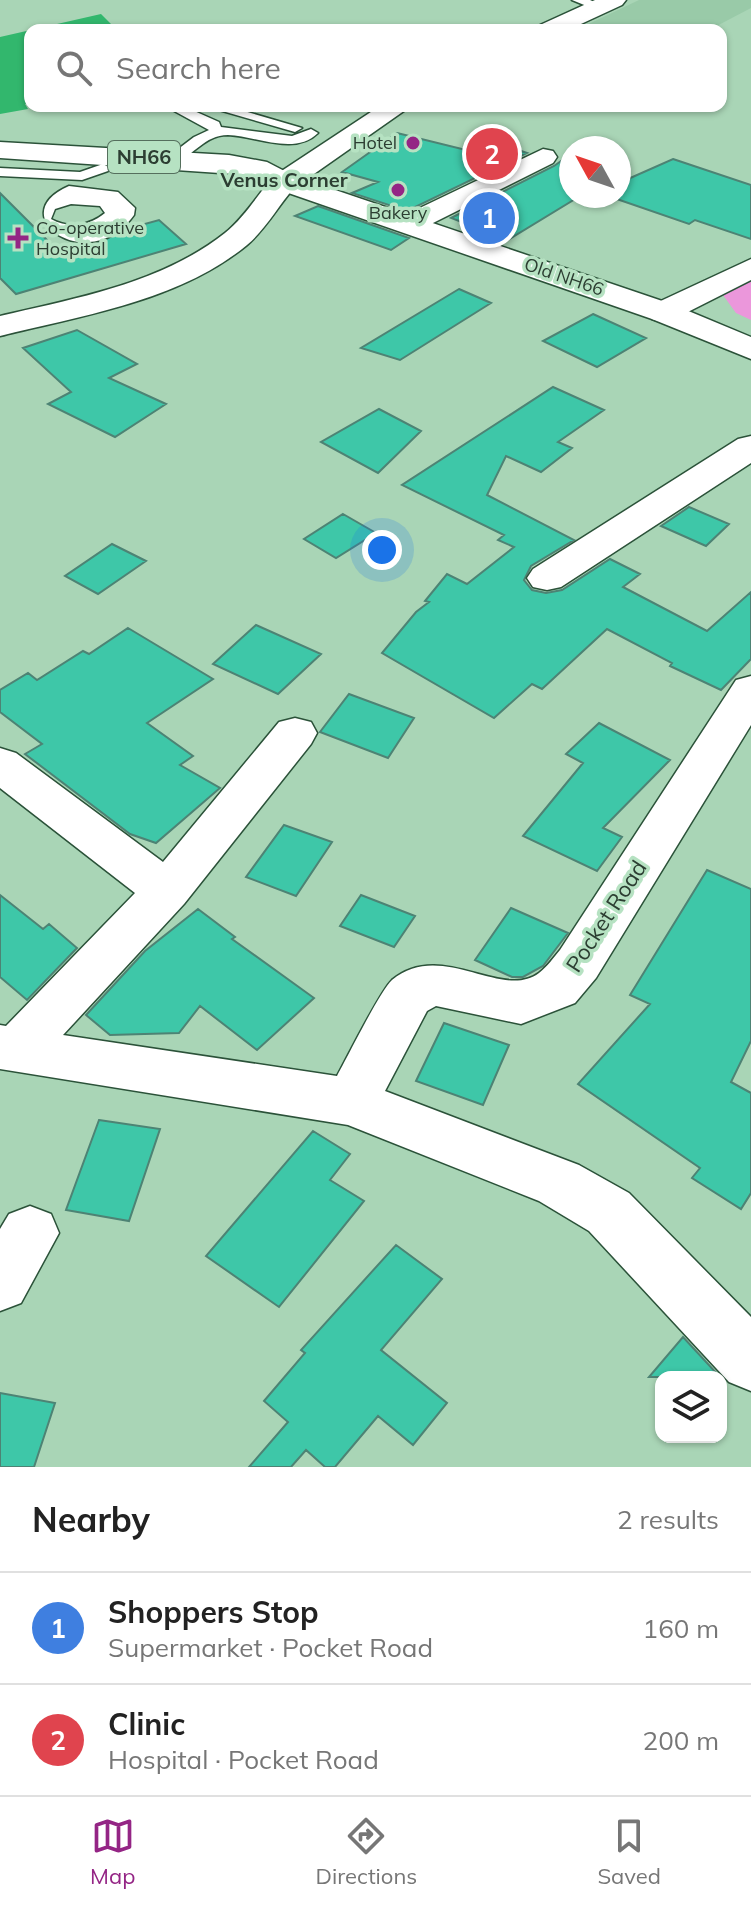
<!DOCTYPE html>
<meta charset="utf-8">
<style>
body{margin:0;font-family:Mulish,sans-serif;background:#f6f6f6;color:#222}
.controls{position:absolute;right:24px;bottom:24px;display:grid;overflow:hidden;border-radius:16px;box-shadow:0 2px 6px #0004}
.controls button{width:72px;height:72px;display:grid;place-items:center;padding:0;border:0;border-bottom:2px solid #e0e0e0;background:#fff;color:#222;font:40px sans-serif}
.compass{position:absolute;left:559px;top:136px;width:72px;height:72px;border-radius:50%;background:#fff;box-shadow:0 2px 6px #0004;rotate:310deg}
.you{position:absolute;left:382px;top:550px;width:28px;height:28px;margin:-20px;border:6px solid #fff;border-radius:50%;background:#1a73e8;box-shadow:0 0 0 12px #1a73e833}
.badge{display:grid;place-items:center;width:52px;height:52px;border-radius:50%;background:#942585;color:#fff;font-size:26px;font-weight:700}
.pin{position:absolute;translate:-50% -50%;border:4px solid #fff;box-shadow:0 2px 8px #0006}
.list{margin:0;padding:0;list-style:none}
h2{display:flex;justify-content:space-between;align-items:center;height:104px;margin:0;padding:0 32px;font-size:34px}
h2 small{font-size:26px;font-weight:400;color:#767676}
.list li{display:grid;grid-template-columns:52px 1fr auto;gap:24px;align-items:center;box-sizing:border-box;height:112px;padding:0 32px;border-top:2px solid #e0e0e0}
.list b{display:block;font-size:30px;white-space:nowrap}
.list p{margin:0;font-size:26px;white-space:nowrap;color:#767676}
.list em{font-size:26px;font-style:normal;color:#767676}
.icon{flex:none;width:44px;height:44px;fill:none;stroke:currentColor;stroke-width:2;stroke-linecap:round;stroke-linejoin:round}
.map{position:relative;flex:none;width:751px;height:1467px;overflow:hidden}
.search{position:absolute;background:#fff;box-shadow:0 2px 6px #0004;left:24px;right:24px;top:24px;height:88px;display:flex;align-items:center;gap:20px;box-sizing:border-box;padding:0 28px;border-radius:16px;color:#767676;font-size:30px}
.sheet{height:328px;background:#fff}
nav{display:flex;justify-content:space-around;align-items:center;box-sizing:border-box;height:112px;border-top:2px solid #e0e0e0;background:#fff;font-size:22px;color:#767676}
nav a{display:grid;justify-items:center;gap:4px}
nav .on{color:#942585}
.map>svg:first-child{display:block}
</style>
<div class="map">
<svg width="751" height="1467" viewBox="0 0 751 1467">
<rect width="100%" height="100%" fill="#a9d5b6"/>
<path fill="#99caa8" d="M639,0H751V8L709,30H576Z"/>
<path fill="#eb97db" d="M751,280V320L736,313L723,295Z"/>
<path fill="#32b76d" d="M101,14L117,30H30V102L25,104L28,109L0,114V37Z"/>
<path fill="#3ec7a8" stroke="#4d8374" stroke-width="2" d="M397,133L474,152L494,142L527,153L407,211L352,193L378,182L342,172Z
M571,154V196H580L508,240L451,218L554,166Z
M673,159L751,185V239L695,220L689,224L608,196H619V183Z
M0,193L56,249L73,244H97L123,230L159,220L186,244L16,294L0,278Z
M318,206L409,238L391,250L295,216Z
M459,289L491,303L400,360L361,348Z
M593,314L646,338L597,367L543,341Z
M77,330L137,364L109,378L166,404L115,437L48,404L71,392L23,348Z
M553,387L604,410L558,442L572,448L541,472L506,456L487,495L574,540L531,566L524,580L532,590L546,593L562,590L610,559L640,574L623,587L707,631L751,592V659L721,690L670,666L672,663L607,629L542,689L532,684L494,718L382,653L416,612L429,602L425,601L447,574L467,584L514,547L498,540L504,535L402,485Z
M379,409L421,431L378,473L321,442Z
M689,507L729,524L706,546L661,526Z
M343,514L376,533L336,558L304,539Z
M112,544L146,561L98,594L65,576Z
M256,625L321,654L278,694L213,664Z
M128,628L213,679L147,723L193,756L180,765L220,788L156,843L130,834L25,754L42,744L0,712V690L28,673L37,680L83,651L89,654Z
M349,694L414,718L388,758L320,732Z
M599,723L670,760L603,828L622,837L597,871L523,836L583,763L566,754Z
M284,825L332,842L296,896L246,877Z
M707,870L751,889V1041L731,1082L751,1093V1193L741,1209L692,1178L700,1168L578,1084L650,1004L630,995Z
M0,895L43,929L49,924L77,948L27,1000L0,977Z
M361,895L415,916L394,947L340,926Z
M511,908L568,933L543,966L523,977H512L475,960Z
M198,909L235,937L232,939L314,998L257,1050L200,1006L179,1033L110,1035L86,1015L145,951Z
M444,1023L509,1045L483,1105L416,1081Z
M99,1120L160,1129L129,1221L66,1210Z
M313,1131L350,1154L330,1180L364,1201L279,1307L206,1256Z
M396,1245L442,1279L381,1350L447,1403L413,1445L378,1416L335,1467H325L306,1450L291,1467H249L288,1422L264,1401L305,1353L301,1350Z
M683,1337L720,1377H649Z
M0,1393L55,1403L34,1467H0Z"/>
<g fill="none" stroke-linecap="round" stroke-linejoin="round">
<g stroke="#2b5239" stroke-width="3">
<path id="service" d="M572,0H590L605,7L599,11Z
M165,106H183L219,122L221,127L292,136L311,129L318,133C295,156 256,136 228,135C204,135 194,156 174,163L167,159L169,156L194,137L209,130Z
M205,106H227L302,128L295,132Z
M103,164L110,168L108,171L82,180L0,176V168L80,172Z"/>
</g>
<g stroke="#2b5239" stroke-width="3">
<path id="minor" d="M543,149L553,151L557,157L553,163L421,229L411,232L401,229L396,223L401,217Z
M69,186L118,192L135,208L134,215C90,278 0,216 69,186ZM71,204L100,206L105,213C89,226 69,229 51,219L55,209Z
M751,259V280L674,319L663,322L652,319L647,312L652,305Z
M751,436V463L561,587L547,590L533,587L527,578L533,569L738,439Z
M751,676V725L596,978L575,1003L521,1024L436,1006L427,1011L385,1091L579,1165L629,1193L751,1317V1391L729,1382L589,1231L539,1201L348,1125L0,1069V1025L6,1026L135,893L0,788V748L16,753L163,862L279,722L295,718L311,722L317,733L311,744L184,904L63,1035L337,1076C347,1058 380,991 392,980C441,939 502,1001 539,973C547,967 554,957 560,950L736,680Z
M30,1206L51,1214L59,1233L21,1303L0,1311V1229L9,1214Z"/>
</g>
<g stroke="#2b5239" stroke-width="3">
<path id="tertiary" d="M284,173L294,176L298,182L294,188C278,206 266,229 247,245C179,301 84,315 0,336V316C77,298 162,283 225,233C245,217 258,194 274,176Z"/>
</g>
<g stroke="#2b5239" stroke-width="3">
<path id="secondary" d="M595,0H626L622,5L568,30H536L540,25Z
M380,106H411L294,188L284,191L274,188L270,182L274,176Z"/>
</g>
<g stroke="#2b5239" stroke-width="3">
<path id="primary" d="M0,142L229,155L267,162L294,176L674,305L751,337V359L652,319L274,188L249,175L0,158Z"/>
</g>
<use href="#service" fill="#fff" fill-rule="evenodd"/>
<use href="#minor" fill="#fff" fill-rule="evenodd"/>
<use href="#tertiary" fill="#fff" fill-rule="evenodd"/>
<use href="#secondary" fill="#fff" fill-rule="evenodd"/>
<use href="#primary" fill="#fff" fill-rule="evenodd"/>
</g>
<g fill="#942585" stroke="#b6e2c2" stroke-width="3">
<circle cx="413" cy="143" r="8"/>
<circle cx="398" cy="190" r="8"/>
<path d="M14 226h8v8h8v8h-8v8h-8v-8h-8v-8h8z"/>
</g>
<g text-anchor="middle" stroke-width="7" stroke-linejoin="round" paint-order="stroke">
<g font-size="18" fill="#2c3e32" stroke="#b6e2c2" text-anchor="end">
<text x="397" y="149">Hotel</text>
<text x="398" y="219" text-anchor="middle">Bakery</text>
<text x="36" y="234" text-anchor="start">Co-operative<tspan x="36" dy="21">Hospital</tspan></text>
</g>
<g font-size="18" fill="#2c3e32" stroke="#b6e2c2">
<text transform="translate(564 277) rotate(19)" y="6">Old NH66</text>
</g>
<rect fill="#b6e2c2" stroke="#556f5d" stroke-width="2" x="108" y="141" width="72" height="32" rx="6"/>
<g font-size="20" font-weight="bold" fill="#2c3e32">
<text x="144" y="164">NH66</text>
</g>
<g font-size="20" font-weight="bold" fill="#2c3e32" stroke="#b6e2c2">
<text x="284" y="187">Venus Corner</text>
</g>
<g font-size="22" fill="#2c3e32" stroke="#b6e2c2">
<text transform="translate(606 916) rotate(-57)" y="8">Pocket Road</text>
</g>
</g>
</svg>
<div class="controls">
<button><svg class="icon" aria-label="layers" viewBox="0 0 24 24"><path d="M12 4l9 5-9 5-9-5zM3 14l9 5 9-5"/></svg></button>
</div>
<svg class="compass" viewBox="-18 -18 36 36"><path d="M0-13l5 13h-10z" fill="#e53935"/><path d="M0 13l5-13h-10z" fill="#767676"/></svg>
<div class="you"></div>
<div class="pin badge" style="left:489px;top:218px;background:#3f7fe0">1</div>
<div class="pin badge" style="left:492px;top:154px;background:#e0444e">2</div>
<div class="search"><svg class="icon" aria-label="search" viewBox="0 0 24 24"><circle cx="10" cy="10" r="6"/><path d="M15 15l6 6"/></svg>Search here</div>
</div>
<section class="sheet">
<h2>Nearby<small>2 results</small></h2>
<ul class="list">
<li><span class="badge" style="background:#3f7fe0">1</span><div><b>Shoppers Stop</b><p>Supermarket · Pocket Road</p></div><em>160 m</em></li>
<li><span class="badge" style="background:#e0444e">2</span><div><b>Clinic</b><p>Hospital · Pocket Road</p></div><em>200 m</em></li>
</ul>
</section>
<nav>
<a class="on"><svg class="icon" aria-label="map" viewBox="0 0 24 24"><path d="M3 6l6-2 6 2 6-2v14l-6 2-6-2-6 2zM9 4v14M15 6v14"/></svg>Map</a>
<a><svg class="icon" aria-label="directions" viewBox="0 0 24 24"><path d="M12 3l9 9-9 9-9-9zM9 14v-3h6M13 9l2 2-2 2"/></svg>Directions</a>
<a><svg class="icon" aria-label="saved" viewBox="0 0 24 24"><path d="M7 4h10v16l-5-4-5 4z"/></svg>Saved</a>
</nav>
